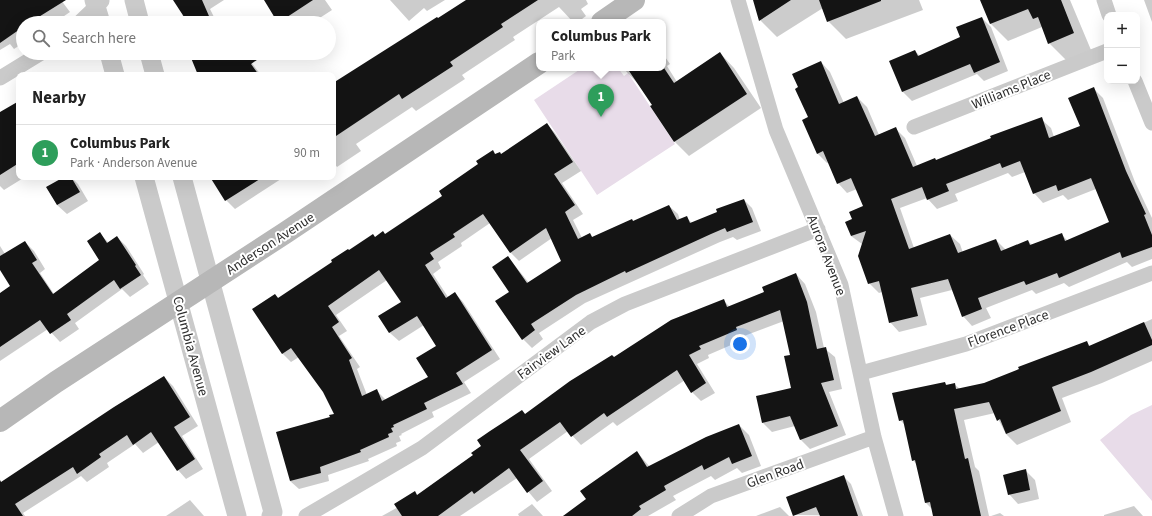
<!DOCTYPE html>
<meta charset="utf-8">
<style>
body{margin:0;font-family:"Source Sans 3",sans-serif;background:#f2f2f2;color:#222}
.controls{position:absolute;right:12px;top:12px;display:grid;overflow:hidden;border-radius:8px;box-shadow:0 4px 16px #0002}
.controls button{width:36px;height:36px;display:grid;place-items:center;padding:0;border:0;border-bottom:1px solid #e0e0e0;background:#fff;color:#222;font:20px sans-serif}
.you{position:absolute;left:740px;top:344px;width:14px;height:14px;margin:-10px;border:3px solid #fff;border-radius:50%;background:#1a73e8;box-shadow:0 0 0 6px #1a73e833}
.badge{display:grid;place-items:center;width:26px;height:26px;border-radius:50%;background:#0f766e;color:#fff;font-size:13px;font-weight:700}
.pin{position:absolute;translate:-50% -33px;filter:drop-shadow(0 1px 2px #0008)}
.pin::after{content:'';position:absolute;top:21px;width:14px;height:12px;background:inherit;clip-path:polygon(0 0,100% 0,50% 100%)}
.popup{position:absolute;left:536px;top:19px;width:130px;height:52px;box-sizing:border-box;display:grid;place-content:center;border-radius:8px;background:#fff;filter:drop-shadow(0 1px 3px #0005);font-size:13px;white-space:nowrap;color:#767676}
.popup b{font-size:15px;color:#222}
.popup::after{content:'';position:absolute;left:50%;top:100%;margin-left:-8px;border:8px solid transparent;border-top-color:#fff}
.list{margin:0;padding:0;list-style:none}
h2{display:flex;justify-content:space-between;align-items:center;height:52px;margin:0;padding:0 16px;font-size:17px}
h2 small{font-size:13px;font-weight:400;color:#767676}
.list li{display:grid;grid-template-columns:26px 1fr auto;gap:12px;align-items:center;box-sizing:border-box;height:56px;padding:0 16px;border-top:1px solid #e0e0e0}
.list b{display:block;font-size:15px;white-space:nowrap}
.list p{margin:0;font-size:13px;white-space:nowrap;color:#767676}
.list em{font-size:13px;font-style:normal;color:#767676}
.icon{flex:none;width:22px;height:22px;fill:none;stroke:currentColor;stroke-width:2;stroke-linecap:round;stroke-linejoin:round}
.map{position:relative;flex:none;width:1152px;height:516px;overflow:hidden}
.search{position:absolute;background:#fff;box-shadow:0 4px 16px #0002;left:16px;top:16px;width:320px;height:44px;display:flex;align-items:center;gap:10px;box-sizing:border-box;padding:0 14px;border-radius:22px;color:#767676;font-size:15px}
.panel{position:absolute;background:#fff;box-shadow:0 4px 16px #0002;left:16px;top:72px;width:320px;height:108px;border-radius:8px}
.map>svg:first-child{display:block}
</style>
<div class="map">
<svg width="1152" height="516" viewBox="0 0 1152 516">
<rect width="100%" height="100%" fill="#fff"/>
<path fill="#e8dce9" d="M582,68H618L624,76L628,73L675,144L597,195L534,100Z
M1152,405V501L1100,440L1131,415Z"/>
<path fill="#0003" fill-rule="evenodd" d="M0,0H61L70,12L54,23H23V43L14,49L10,44L0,50Z
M174,0H224L210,9L217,23H177L175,19L184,15Z
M272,0H325L332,10L312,23H267L266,20L274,15Z
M390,0H445L427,11L424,8L409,21Z
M468,0H586L588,4L581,9L586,16L578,22H573L559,7L513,37L515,40L462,75L465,79L416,111L412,107L356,144L361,151L337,167L333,162V90Z
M754,0H919L923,10L846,39L828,21L823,8L777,37L760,20Z
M981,0H1070L1091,50L1066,60L1049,43L1042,27L1008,41L991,24Z
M1144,0H1152V22Z
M982,18L991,27L1008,71L984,81L977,74L912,101L903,92L890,62L915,51L920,56L961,37Z
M190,53H244L261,75H199Z
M720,53L734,68L761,108L689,156L675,142L652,107L654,105L639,85L623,68H663V54L670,64L667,66L677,82Z
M821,62L830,72L844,103L857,97L867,107L879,135L895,128L905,138L917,166L937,161L1041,119L1051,128L1054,137L1081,126L1094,89L1103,98L1135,182L1152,218V259L1132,267L1127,262L1069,287L1064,283L1036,294L1032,290L986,308L991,318L972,326L963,316L952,290L920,298L927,325L899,332L890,322L882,292L879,293L869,283L862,244L851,236L865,206L857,189L847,193L838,183L829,162L827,163L818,154L804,120L809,118ZM1025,172L1034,193L1043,203L1063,195L1068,200L1096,189L1110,223L1068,241L1061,234L1032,245L1028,241L1006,250L996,240L963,253L960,244L950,235L914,248L900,208L927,198L937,209L958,201L955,194L1008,173L1012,177Z
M19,106V177H25L4,190L0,186V117Z
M547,124L555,133L581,171L562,183L583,214L573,220L582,238L590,234L593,238L632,220L634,222L669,206L678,214L680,220L686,217L692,223L718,213L744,200L752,208L761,231L737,240L733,237L720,242L585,303L539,333L543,339L532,348L523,339L510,292L508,257L529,283L562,261L552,238L519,261L510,252L490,223L461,243L462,246L438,262L441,268L433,274L448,297L455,293L463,302L500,359L464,382L471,393L432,412L434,417L401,434L402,435L399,436L401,441L396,443L397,446L368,459L369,461L328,475L329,481L299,489L290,481L335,414L324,392L299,357L291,362L282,353L275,295L279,299L349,251L375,238L385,235L443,196L493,152L496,155H502ZM387,280L402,302L380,317L390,333L399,341L424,325L437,346L430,378L386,400L377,391L367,395L357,369L360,367L339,336L347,331L336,315Z
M66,177H71L78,184L88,201L67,214L57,205L47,187Z
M217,177H280L281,179L235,209L226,200Z
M100,234L109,243L117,237L126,246L144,274L143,275L149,284L130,297L122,289L75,323L79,329L60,342L48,329L0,361V294L11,286L0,268V246L5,254L25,242L34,251L45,269L40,273L54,294L100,260Z
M796,274L805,284L816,312L824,348L835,357L842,389L829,392L846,435L810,449L801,440L795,426L772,432L763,423L793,388L791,356L784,321L744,336L745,339L708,355L709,358L697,364L715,393L701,401L692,392L685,380L617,426L613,422L581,445L568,431L529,459L552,491L537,502L517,478L460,516H382L418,496L474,455L482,446L522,411L526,415L614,358L723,300L730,307L765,293Z
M1152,319V361L1102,383L1062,398L1071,422L1017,445L1006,434L995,413L964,420L975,467L979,471L989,516H934L933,510L926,503L917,465L913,460L905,425L900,420L945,383L947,385L954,384L960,389L984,384L1087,343L1091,347Z
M164,377L173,386L198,426L182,436L203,469L186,479L178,470L159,442L143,453L135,444L107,463L109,467L87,482L81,476L23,513L25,516H0V481L2,483Z
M739,425L749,435L761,466L742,473L737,468L715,480L711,476L673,496L676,500L648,516H565L587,499L637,452L650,467Z
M1025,470L1035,480L1039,499L1018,504L1009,494Z
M843,476L851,484L863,516L794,515Z
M190,500L204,516H166Z
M532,504L543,516H519L518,514Z
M1134,506L1143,516H1104V515Z
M780,507L789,516H756L761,514Z
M1000,513L1004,516H991Z"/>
<path fill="#141414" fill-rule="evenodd" d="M0,0H66L29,23H23V27L0,43Z
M173,0H202L212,23H188Z
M264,0H313L278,23Z
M466,0H538L501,24L503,27L450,62L453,66L402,99L399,94L333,138V83L437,17L438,18Z
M753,0H791L759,21Z
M819,0H881V1L827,22Z
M980,0H1061L1074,33L1048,44L1038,17L1033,19L1028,9L990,24Z
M982,17L1000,62L974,73L970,64L902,92L889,61L915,50L918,56L960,37L956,27Z
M720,52L747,94L674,142L650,106L652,105L627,68H664L674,83Z
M189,53H267L251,64L259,75H198Z
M821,61L839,104L857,96L875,136L896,127L913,167L935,158L936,160L991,138L990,136L1042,117L1049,138L1080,126L1068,98L1094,87L1126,171L1146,214L1144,215L1152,235V247L1122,258L1120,252L1059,278L1057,273L1026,285L1024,281L978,298L982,309L962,317L948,279L911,288L918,316L889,323L879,281L868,284L858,256L866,231L851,236L845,222L852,219L849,212L863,206L851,178L837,184L823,151L817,154L802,120L808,117L795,89L798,87L792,74ZM1020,161L1033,194L1056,185L1058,191L1091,178L1109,222L1065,241L1062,233L1030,245L1028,240L1001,251L996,239L958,253L950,234L909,249L891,199L922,187L927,200L949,191L946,184L1000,163L1002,168Z
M19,101V163L0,175V112Z
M547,123L573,162L554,174L575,205L565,212L578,239L590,233L592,237L632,219L633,221L669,205L677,220L687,216L690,223L717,212L716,209L744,199L753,222L727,232L725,228L711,234L626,273L625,271L576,295L531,324L535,330L522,340L495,301L509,292L492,267L508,256L527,283L561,261L546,228L510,253L483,214L453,234L455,237L430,253L434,259L425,265L446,298L455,292L492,350L456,373L463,384L424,403L427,409L393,425L394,427L391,428L393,432L388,434L389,437L360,450L361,452L320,467L321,473L290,481L276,432L330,417L329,415L334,414L323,392L291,348L282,354L252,309L275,294L278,298L332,262L331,260L348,249L349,250L373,234L375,237L383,231L385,234L442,196L439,191L478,164L476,161L493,150L495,154L500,152L501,154ZM379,270L401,302L378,316L389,333L417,316L436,346L416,358L428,377L382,401L377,389L362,396L349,360L352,358L332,327L339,322L328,306Z
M64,177H71L80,192L57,205L46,187Z
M210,177H263L225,201Z
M100,232L107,243L117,236L136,265L135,266L141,275L120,289L114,280L67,314L71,320L50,334L40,320L0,347V293L10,286L0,270V256L25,241L37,260L32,263L53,294L99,260L87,241Z
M796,273L807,302L817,349L826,347L834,380L821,383L838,426L800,440L790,416L762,423L756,396L791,388L784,356L790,355L780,310L736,327L737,330L699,346L701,349L689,355L706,383L691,393L677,370L607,417L604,413L571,437L560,422L520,450L543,481L527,493L509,468L474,494L472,491L438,516H402L394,504L415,491L417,495L473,455L471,453L481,446L477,440L490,431L522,410L525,414L570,381L612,355L614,357L671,320L724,299L727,307L764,292L762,287Z
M1144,322L1152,340V345L1091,372L1052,387L1061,411L1006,434L1000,419L997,421L989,402L954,409L965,459L968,458L981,516H933L930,502L925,503L915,460L912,461L903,420L899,421L892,393L945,382L946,385L955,383L956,389L984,383L1019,369L1018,367L1087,341L1089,346Z
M164,376L190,417L174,427L195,459L177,471L151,432L133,445L127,435L99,454L101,457L77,474L73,467L15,504L23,516H0V480L1,482L114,407Z
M739,424L752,456L732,464L729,457L704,470L702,465L664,486L666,490L639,506L641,509L632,516H563L586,499L580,491L637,451L647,467L706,437Z
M1026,469L1030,490L1008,495L1003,475Z
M844,475L858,516H820L816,507L793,516L786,497Z"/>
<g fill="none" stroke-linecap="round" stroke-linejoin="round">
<path stroke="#cacaca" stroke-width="15" d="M738,0L776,130L841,285L874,437L896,516
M1104,0L1109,15
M79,23L102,1
M0,78L41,53
M1135,81L1152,123
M914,127L1107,51
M861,373L966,344L1152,273
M306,516L422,448L591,322L625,304L818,229
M679,516L711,496L874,437"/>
<path stroke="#cacaca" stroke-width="19" d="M94,0L101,23
M134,0L140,23
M109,53L115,75
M149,53L155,75
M144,177L237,516
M182,177L273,512L271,516"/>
<path stroke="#b7b7b7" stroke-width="22" d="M602,22L634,0
M0,421L56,382L285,233L539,63"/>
</g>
<g text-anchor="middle" stroke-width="4" stroke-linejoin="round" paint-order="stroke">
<g font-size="14" fill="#2d2d2d" stroke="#fff">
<text transform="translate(1011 89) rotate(-22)" y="5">Williams Place</text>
<text transform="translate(270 243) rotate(-33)" y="5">Anderson Avenue</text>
<text transform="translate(827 255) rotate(69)" y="5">Aurora Avenue</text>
<text transform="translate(1008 328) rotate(-20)" y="5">Florence Place</text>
<text transform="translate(191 346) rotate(75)" y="5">Columbia Avenue</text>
<text transform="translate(551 352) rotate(-36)" y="5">Fairview Lane</text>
<text transform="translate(775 473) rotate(-20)" y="5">Glen Road</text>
</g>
</g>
</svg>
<div class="controls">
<button>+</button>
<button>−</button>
</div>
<div class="you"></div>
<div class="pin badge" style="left:601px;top:117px;background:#2e9e5b">1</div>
<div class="popup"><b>Columbus Park</b>Park</div>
<div class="search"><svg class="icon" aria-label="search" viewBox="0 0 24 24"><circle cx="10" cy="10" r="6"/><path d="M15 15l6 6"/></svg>Search here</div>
<section class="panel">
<h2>Nearby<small></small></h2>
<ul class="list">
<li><span class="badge" style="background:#2e9e5b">1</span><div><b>Columbus Park</b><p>Park · Anderson Avenue</p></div><em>90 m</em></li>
</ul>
</section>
</div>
